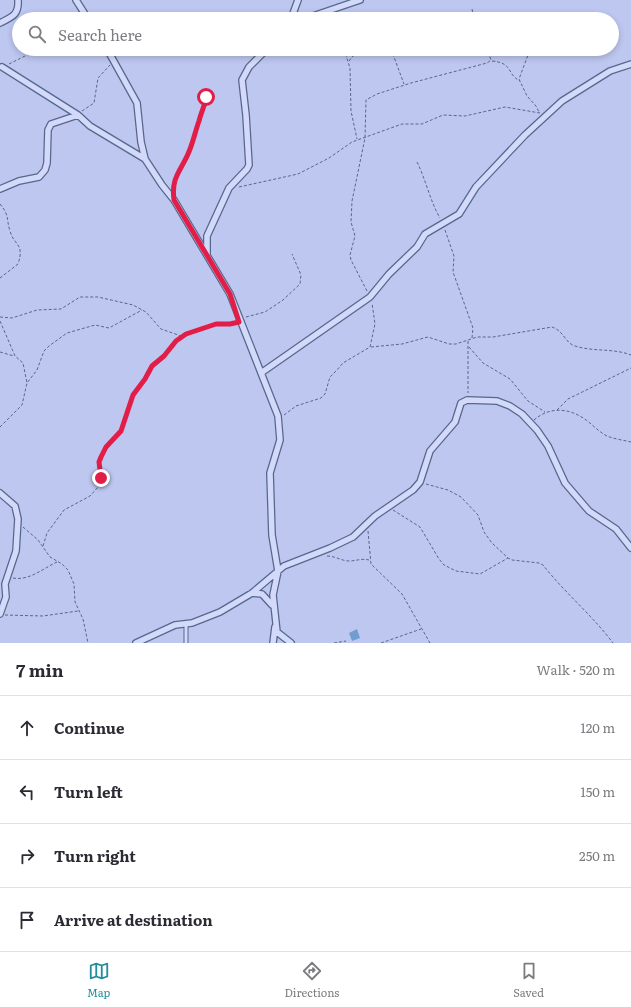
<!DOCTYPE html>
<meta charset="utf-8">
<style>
body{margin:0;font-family:Literata,serif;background:#f7f7f7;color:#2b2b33}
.stop{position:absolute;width:12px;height:12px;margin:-9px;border:3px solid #e11d48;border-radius:50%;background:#fff}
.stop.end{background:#e11d48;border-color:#fff;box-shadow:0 1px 4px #0008}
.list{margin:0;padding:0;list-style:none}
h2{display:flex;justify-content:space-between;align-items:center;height:52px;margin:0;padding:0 16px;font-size:17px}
h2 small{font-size:13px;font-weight:400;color:#7c7c81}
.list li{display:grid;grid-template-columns:26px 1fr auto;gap:12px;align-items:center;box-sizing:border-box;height:64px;padding:0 16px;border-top:1px solid #e1e1e2}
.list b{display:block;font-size:15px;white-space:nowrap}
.list em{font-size:13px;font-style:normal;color:#7c7c81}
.icon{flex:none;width:22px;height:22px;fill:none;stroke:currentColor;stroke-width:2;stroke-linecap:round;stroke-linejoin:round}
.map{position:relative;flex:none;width:631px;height:643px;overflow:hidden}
.search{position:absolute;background:#fff;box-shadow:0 2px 6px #0003;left:12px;right:12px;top:12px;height:44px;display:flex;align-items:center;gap:10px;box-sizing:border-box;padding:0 14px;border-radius:22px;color:#7c7c81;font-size:15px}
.sheet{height:308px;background:#fff}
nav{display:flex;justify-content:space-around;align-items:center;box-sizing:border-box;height:56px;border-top:1px solid #e1e1e2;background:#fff;font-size:11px;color:#7c7c81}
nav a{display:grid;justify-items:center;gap:2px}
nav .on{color:#228e9c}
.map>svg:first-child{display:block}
</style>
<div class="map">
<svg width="631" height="643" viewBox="0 0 631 643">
<rect width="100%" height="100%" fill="#bec7f0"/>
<path fill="#729dd1" d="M357,629L360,638L352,641L349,633Z"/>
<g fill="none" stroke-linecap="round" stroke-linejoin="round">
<g stroke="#56688a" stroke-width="5">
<path id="service" d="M186,643V624"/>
</g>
<g stroke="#56688a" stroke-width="8">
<path id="minor" d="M76,0L88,19
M291,19L298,0
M304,19L360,0
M0,23C12,17 19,15 18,0
M107,49L137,103L141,142L145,159L162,185L174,200L230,294L278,416L280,440L270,473L272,535L278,571L273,595L277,632L291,643
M2,67L78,115L90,126L145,159
M0,189L19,181L39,177L45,170L47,163L48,130L51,124L78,115
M207,255V236L229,188L247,169L249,165L246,115L242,80L249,67L267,49
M261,373L370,297L389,274L417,247L425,234L459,214L476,187L525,135L562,101L610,71L631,64
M0,493L15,506L18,519L16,551L5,584L6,597L0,614
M252,593L262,594L272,605
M136,643L175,625L192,623L220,612L252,593L284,566L330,548L353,537L375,516L413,490L420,482L430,451L455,422L461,403L467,400L497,401L510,406L522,414L537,430L548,446L565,483L589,511L616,529L631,548
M273,643L275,627"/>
</g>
<path stroke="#56688a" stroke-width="1" stroke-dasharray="3 2" stroke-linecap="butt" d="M472,9L474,19
M344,49L350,68L351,111L357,139
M391,49L404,84
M535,49L528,55L519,79L527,96L536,106L539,112
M349,61L353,56L365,49
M492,61C514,63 506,74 520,81
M9,64L27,55L34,49
M82,111L94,103L98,78L110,65
M417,162C426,180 430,201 440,218
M239,187L298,174L329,158L352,142L402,124H422L443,115L465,116L505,107L540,113
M172,188C176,173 182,167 188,154C193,143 195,132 199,121C201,112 205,106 206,97
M0,204C10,216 6,219 10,231C14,246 25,243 18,264L0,278
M445,230L454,256L453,272L473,328L472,338
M367,291L351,260L350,255L355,236L351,222L352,201L365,138L366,100L377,94L411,83L487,63L491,60L487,49
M0,317L12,318L37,310L61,309L80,297H98L133,305L146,312L161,329L181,336
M246,317L265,312L283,300L300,284L301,275L292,254
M0,321L15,356L23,363L27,383
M468,341V393
M371,347L402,344L428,337L449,344H456L477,337H493L552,327C564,331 565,343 575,346C594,352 613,348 631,355
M469,347L483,363L510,379L528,401L545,412
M0,352L14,356
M557,410L568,399L631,368
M284,415L296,406L321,398L325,394L330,377L337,370L343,363L370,347L375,324L372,303
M534,420C550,406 570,408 586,420C593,425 599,432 607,436C614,439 623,440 631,442
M0,427L22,405L27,383L37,370L44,351L49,346L67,333L95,325L109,328L142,310
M426,484L448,490L461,497L478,515L484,532L492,543L508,558L512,560L539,563L543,565C565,593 592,615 613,643
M393,510L420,527L439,559L444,565L456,571L480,574L508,558
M23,527L38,540L50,557L62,564L68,570L74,584L75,602L83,619L88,643
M368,531L371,564L402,594L430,643
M43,546L47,533L64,510L90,496L99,486L101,478L99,462L101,457L106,447L121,431L133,395L145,379L152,366L165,356L176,341L186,334L216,324H234
M327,556C335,556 342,561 349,561C356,561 362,558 369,560
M13,578C29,581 42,569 57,562
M5,615L43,616L78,611
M334,643L346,641
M381,643L421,629"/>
<use href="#service" stroke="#d2d9fb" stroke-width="3"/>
<use href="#minor" stroke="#d2d9fb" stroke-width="5.5"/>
</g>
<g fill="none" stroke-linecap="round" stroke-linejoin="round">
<path stroke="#e11d48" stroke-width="5" d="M101,478L99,462L101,457L106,447L121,431L133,395L145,379L152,366L164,356L176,341L186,334L216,324H230L239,322L230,294L174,200C171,178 180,172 188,154C193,143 195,132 199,121C201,112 205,106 206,97"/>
</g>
</svg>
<div class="stop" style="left:206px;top:97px"></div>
<div class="stop end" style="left:101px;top:478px"></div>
<div class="search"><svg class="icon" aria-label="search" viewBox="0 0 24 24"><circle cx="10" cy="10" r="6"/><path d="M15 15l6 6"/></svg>Search here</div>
</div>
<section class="sheet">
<h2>7 min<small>Walk · 520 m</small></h2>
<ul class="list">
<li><svg class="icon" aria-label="ahead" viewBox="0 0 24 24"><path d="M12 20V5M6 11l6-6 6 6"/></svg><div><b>Continue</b></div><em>120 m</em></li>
<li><svg class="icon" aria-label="left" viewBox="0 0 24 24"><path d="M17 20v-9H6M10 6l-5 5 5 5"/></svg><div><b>Turn left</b></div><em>150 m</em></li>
<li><svg class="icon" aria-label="right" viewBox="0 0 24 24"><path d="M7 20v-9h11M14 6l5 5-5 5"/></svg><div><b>Turn right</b></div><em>250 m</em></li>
<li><svg class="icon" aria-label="arrive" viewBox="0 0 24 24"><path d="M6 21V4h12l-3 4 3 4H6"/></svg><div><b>Arrive at destination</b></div></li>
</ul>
</section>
<nav>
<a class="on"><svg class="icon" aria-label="map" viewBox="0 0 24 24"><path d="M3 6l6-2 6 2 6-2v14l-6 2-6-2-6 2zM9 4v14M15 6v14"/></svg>Map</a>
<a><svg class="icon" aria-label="directions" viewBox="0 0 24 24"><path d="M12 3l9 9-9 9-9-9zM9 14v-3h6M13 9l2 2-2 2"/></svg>Directions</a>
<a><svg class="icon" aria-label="saved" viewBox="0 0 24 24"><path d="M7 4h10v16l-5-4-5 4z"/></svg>Saved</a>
</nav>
